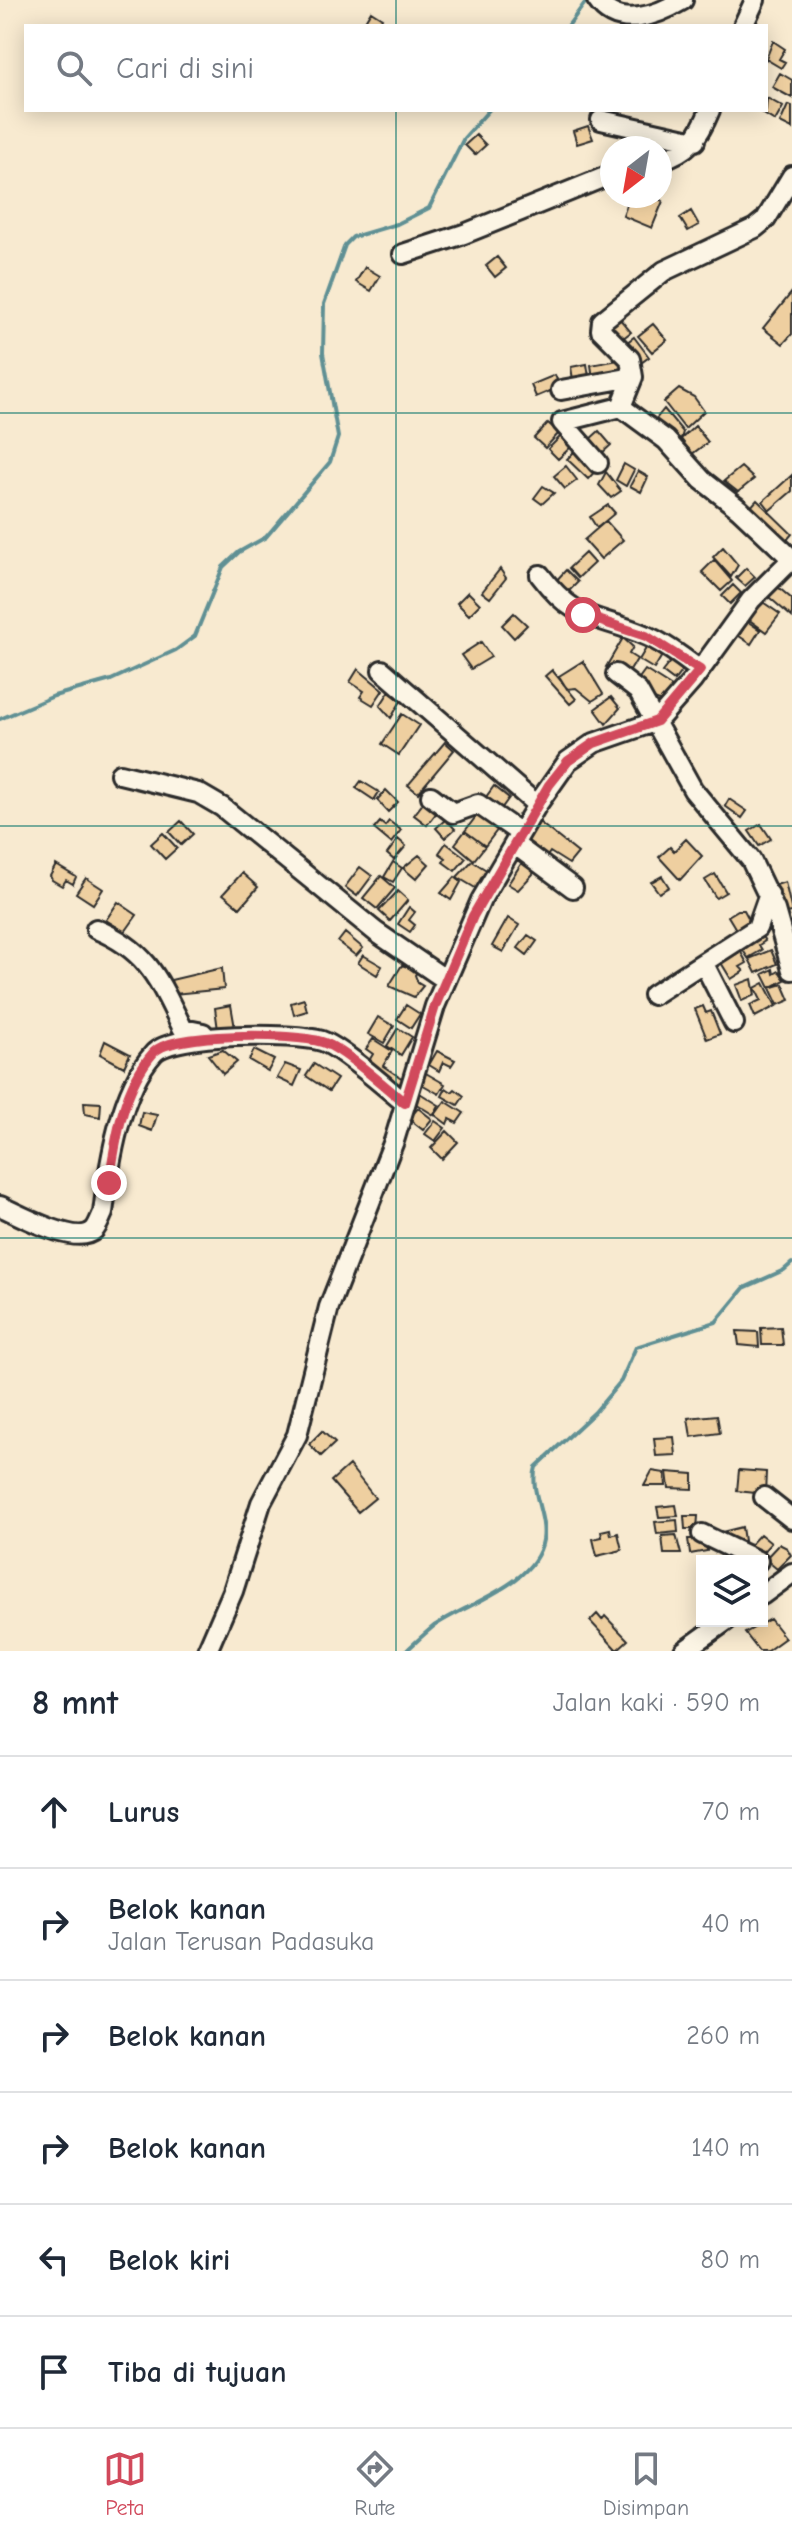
<!DOCTYPE html>
<html lang="id">
<meta charset="utf-8">
<style>
body{margin:0;font-family:"Comic Neue",sans-serif;background:#f6f6f7;color:#1f2937}
.controls{position:absolute;right:24px;bottom:24px;display:grid;overflow:hidden;border-radius:0px;box-shadow:0 4px 20px #0003}
.controls button{width:72px;height:72px;display:grid;place-items:center;padding:0;border:0;border-bottom:2px solid #e0e1e3;background:#fff;color:#1f2937;font:40px sans-serif}
.compass{position:absolute;left:600px;top:136px;width:72px;height:72px;border-radius:50%;background:#fff;box-shadow:0 4px 20px #0003;rotate:211deg}
.stop{position:absolute;width:24px;height:24px;margin:-18px;border:6px solid #d1495b;border-radius:50%;background:#fff}
.stop.end{background:#d1495b;border-color:#fff;box-shadow:0 2px 8px #0008}
.list{margin:0;padding:0;list-style:none}
h2{display:flex;justify-content:space-between;align-items:center;height:104px;margin:0;padding:0 32px;font-size:34px}
h2 small{font-size:26px;font-weight:400;color:#747a83}
.list li{display:grid;grid-template-columns:52px 1fr auto;gap:24px;align-items:center;box-sizing:border-box;height:112px;padding:0 32px;border-top:2px solid #e0e1e3}
.list b{display:block;font-size:30px;white-space:nowrap}
.list p{margin:0;font-size:26px;white-space:nowrap;color:#747a83}
.list em{font-size:26px;font-style:normal;color:#747a83}
.icon{flex:none;width:44px;height:44px;fill:none;stroke:currentColor;stroke-width:2;stroke-linecap:round;stroke-linejoin:round}
.map{position:relative;flex:none;width:792px;height:1651px;overflow:hidden}
.search{position:absolute;background:#fff;box-shadow:0 4px 20px #0003;left:24px;right:24px;top:24px;height:88px;display:flex;align-items:center;gap:20px;box-sizing:border-box;padding:0 28px;border-radius:0px;color:#747a83;font-size:30px}
.sheet{height:776px;background:#fff}
nav{display:flex;justify-content:space-around;align-items:center;box-sizing:border-box;height:112px;border-top:2px solid #e0e1e3;background:#fff;font-size:22px;color:#747a83}
nav a{display:grid;justify-items:center;gap:4px}
nav .on{color:#d1495b}
.map>svg:first-child{display:block}
</style>
<div class="map">
<svg width="792" height="1651" viewBox="0 0 792 1651">
<rect width="100%" height="100%" fill="#f8ead0"/>
<filter id="ink" filterUnits="userSpaceOnUse"><feTurbulence type="fractalNoise" baseFrequency=".0125" numOctaves="2"/><feDisplacementMap in="SourceGraphic" scale="16" xChannelSelector="R" yChannelSelector="G"/><feConvolveMatrix kernelMatrix="1 2 1 2 8 2 1 2 1" color-interpolation-filters="sRGB"/></filter>
<g filter="url(#ink)">
<g fill="none" stroke-linecap="round" stroke-linejoin="round">
<path stroke="#609094" stroke-width="4" d="M568,26L587,0
M0,719L54,696L111,680L176,650L195,636L223,567L239,552L266,537L330,462L338,437L323,353L324,304L345,245L353,237L397,224L429,208L464,138L489,110
M406,1651C415,1643 424,1634 434,1626C467,1603 535,1585 543,1540C547,1515 529,1491 536,1467L595,1412L621,1381L636,1347L716,1322L744,1288L784,1270L792,1263"/>
</g>
<path fill="#eecfa0" stroke="#2b2b2b" stroke-width="2" d="M371,11L382,18L377,26H362Z
M773,41L785,49L779,59L785,62L781,68L766,59Z
M780,73L792,80V98L772,87Z
M767,98L783,107L775,121L759,111L766,110Z
M788,105L792,106V129L780,123Z
M588,126L593,139L577,144L573,131Z
M476,135L486,145L475,155L465,145Z
M630,196H650L663,201L652,228L623,216Z
M691,211L699,225L688,231L680,218Z
M497,257L506,268L495,277L486,266Z
M365,267L380,276L371,291L356,282Z
M792,292V334L783,344L763,328Z
M619,318L631,332L622,339L610,325Z
M653,324L667,340L652,352L638,336Z
M634,337L649,357L637,366L622,346Z
M624,359L626,372L593,378L591,365Z
M587,364L589,377L573,380L571,367Z
M555,375L560,387L536,397L531,385Z
M679,389L694,397L704,411L685,429L664,402Z
M664,409L683,432L681,439L672,436L656,419Z
M548,423L559,433L545,448L534,438Z
M695,426L708,442L692,454L681,439Z
M599,431L611,445L601,454L589,440Z
M561,436L572,446L558,459L548,449Z
M578,448L598,468L588,479L567,459Z
M624,464L634,470L626,486L616,480Z
M566,466L577,480L565,489L554,476Z
M741,467L754,479L738,492L724,481Z
M638,471L648,477L641,492L630,486Z
M606,472L621,491L611,498L599,485Z
M792,475V491L770,510L763,501Z
M543,486L554,493L542,504L534,498Z
M757,500L792,534L781,547L749,509Z
M608,505L615,513L597,528L590,517Z
M606,521L623,540L601,559L584,540Z
M723,547L738,565L731,577L713,557Z
M585,553L594,563L578,578L569,568Z
M714,560L732,581L721,591L702,572Z
M746,568L755,577L745,586L736,578Z
M500,569L506,578L490,598L482,592Z
M566,570L578,582L564,596L552,585Z
M772,582L792,599V617L763,592Z
M733,585L741,593L730,604L722,596Z
M468,592L480,604L469,615L457,603Z
M757,598L780,614L766,632L744,616Z
M514,613L527,625L514,638L502,625Z
M741,617L760,630L751,644L739,636L743,629L736,624Z
M623,638L633,647L629,654L637,659L628,674L606,667Z
M651,640L666,649L654,669L639,660Z
M481,642L491,657L471,669L461,655Z
M674,657L685,666L674,681L662,672Z
M583,661L603,694L592,701L576,688L567,689L559,676Z
M358,669L383,690L373,705L360,697L364,691L350,682Z
M552,670L576,699L570,704L545,676Z
M645,670L672,687L662,702L646,696L637,681Z
M389,692L401,701L391,718L380,706Z
M611,697L620,708L606,724L595,709Z
M402,714L419,725L399,755L382,744Z
M445,742L454,750L418,793L408,785Z
M361,781L379,792L374,800L356,788Z
M494,786L509,798L498,813L483,801Z
M386,790L398,802L388,812L377,800Z
M729,799L747,811L742,818L725,806Z
M424,802L437,812L427,825L414,815Z
M478,814L498,829L485,846L465,831Z
M446,819L455,829L445,838L436,828Z
M181,821L193,834L181,845L169,832Z
M389,821L401,830L391,843L374,829L380,822L385,826Z
M539,822L578,853L569,864L550,852L543,862L522,848Z
M761,824L771,839L759,846L749,831Z
M465,831L485,846L474,860L455,844Z
M163,833L177,848L165,859L151,844Z
M398,839L406,846L394,860L387,854Z
M686,839L702,856L680,880L659,857L670,847L674,851Z
M446,843L466,858L455,871L443,862L446,858L439,853Z
M419,855L429,864L416,879L403,868Z
M472,861L488,871L477,889L457,877Z
M523,861L534,873L518,890L508,884Z
M393,862L402,868L393,882L384,877Z
M56,865L76,877L73,884L66,880L62,886L52,880L50,876Z
M360,867L372,876L357,896L345,887Z
M242,873L258,887L240,908L223,894Z
M715,874L726,892L716,898L705,880Z
M381,876L395,888L377,909L363,898Z
M662,876L669,887L659,893L651,882Z
M455,877L461,882L451,900L441,893Z
M86,878L103,889L93,904L76,893Z
M785,882L792,912L785,913L776,885Z
M398,891L408,900L390,921L379,911Z
M118,902L137,915L125,932L106,920Z
M409,907L415,912L409,920L415,925L410,932L398,924Z
M738,910H744L751,923L737,931L728,916Z
M508,918L519,925L503,952L492,946Z
M759,932L765,941L759,945L762,950L748,958L739,944Z
M345,933L363,948L356,956L338,942Z
M528,935L537,941L527,955L518,948Z
M739,949L747,963L740,967L744,971L731,979L720,961Z
M771,950L777,964L756,973L749,959Z
M363,955L382,966L377,975L358,963Z
M402,965L418,971L415,975L418,983L423,986L414,997L389,986Z
M222,968L224,989L174,994L171,980Z
M773,969L774,974L779,971L785,980L770,988L763,974Z
M752,979L755,995L742,1001L736,985Z
M764,983L776,1006L755,1017L750,1005L761,1000L755,988Z
M783,984L790,1000L778,1005L770,988Z
M304,999L307,1011L294,1015L291,1003Z
M231,1005L235,1028L218,1030L215,1008Z
M406,1005L420,1014L411,1028L397,1019Z
M703,1006L706,1013L711,1011L720,1034L707,1039L695,1009Z
M378,1017L394,1026L384,1043L368,1034Z
M398,1028L412,1037L401,1055L387,1046Z
M373,1039L392,1051L383,1066L403,1079L397,1089L364,1069L373,1054L366,1049Z
M105,1041L130,1054L124,1067L100,1054Z
M223,1050L237,1062L223,1074L208,1055Z
M254,1050L274,1060L268,1071L249,1060Z
M437,1051L455,1060L451,1066L443,1062L439,1071L429,1065Z
M285,1064L301,1070L294,1086L277,1078Z
M314,1064L337,1079L329,1091L306,1076Z
M424,1072L445,1084L439,1094L418,1082Z
M446,1088L452,1092L455,1089L464,1096L458,1105L442,1096Z
M418,1092L439,1105L434,1115L413,1102Z
M445,1101L464,1113L457,1123L449,1119L447,1124L435,1115Z
M84,1102L101,1103L100,1117L85,1114Z
M418,1108L432,1119L423,1130L409,1119Z
M142,1112L157,1115L152,1131L139,1126Z
M435,1121L445,1128L435,1141L425,1134Z
M447,1131L458,1142L442,1159L431,1148Z
M781,1327L783,1345H762L761,1328Z
M737,1331L758,1332L759,1347L739,1345Z
M717,1415L720,1433L691,1437L688,1418Z
M322,1431L335,1443L321,1456L309,1444Z
M674,1437L676,1455L656,1456L654,1438Z
M349,1465L375,1498L358,1512L331,1481Z
M739,1470L766,1472L765,1494L737,1491Z
M652,1471L665,1473L666,1486H644Z
M667,1472L693,1474V1489L669,1488Z
M676,1505L678,1516L659,1517L657,1507Z
M684,1516H698L697,1529H685Z
M677,1520L678,1532L657,1534L655,1522Z
M742,1527L744,1541L725,1540L722,1532Z
M610,1529L611,1535L618,1533L622,1550L597,1556L593,1539L602,1537L601,1531Z
M760,1534L771,1543L759,1556L747,1548Z
M676,1535L681,1554H664L662,1536Z
M688,1539H706L707,1551L690,1554Z
M779,1544L787,1548L791,1555L777,1569L765,1559Z
M597,1614L602,1620L605,1616L628,1640L617,1650L590,1621Z
M770,1619L785,1638L767,1651H759L745,1633Z"/>
<g fill="none" stroke-linecap="round" stroke-linejoin="round">
<g stroke="#2b2b2b" stroke-width="24">
<path id="minor" d="M597,0C618,31 658,15 683,0
M743,26L755,0
M601,120L695,141
M660,160C688,152 699,137 710,110
M403,254L464,234L612,174
M633,377L630,359L601,330L602,321L664,271L755,228L766,219L792,176
M561,390L633,377L621,407
M598,463L562,422L621,407L666,440L702,480L739,509L792,559
M540,575C577,624 596,614 647,636C666,644 683,658 700,670
M382,670L537,805
M616,674L638,691L693,790L751,860L775,910L792,970
M120,774L198,793L222,807L376,932L446,980
M431,796L453,813L478,804L520,833
M514,844L573,888
M96,929C149,951 159,981 183,1029L203,1033
M704,964L734,1023
M653,995L757,928L769,894
M0,1206C20,1215 77,1247 94,1230C98,1226 100,1219 103,1213C109,1164 120,1090 154,1053C173,1032 295,1033 322,1041C342,1048 386,1088 405,1103
M764,1497L792,1519
M702,1534L758,1561
M762,1595L792,1573
M207,1651L233,1591L261,1503L297,1435L329,1307L394,1141L435,1006L481,900L537,805L568,761L594,743L657,721L693,680L751,600L792,559
M684,1651L726,1621"/>
</g>
<use href="#minor" stroke="#fcf5e5" stroke-width="18"/>
</g>
</g>
<g fill="none" stroke-linecap="round" stroke-linejoin="round" filter="url(#ink)">
<path stroke="#d1495b" stroke-width="10" d="M109,1183C116,1138 123,1087 154,1052C172,1032 295,1033 322,1042C343,1048 386,1088 405,1103L435,1006L473,916L549,785L568,761L594,743L657,721L700,670L646,636L583,615"/>
</g>
<path fill="none" stroke="#0f766e" stroke-width="2" stroke-opacity="0.55" d="M396,0V26M396,110V1651M0,413H792M0,826H792M0,1238H792"/>
</svg>
<div class="controls">
<button><svg class="icon" aria-label="layers" viewBox="0 0 24 24"><path d="M12 4l9 5-9 5-9-5zM3 14l9 5 9-5"/></svg></button>
</div>
<svg class="compass" viewBox="-18 -18 36 36"><path d="M0-13l5 13h-10z" fill="#e53935"/><path d="M0 13l5-13h-10z" fill="#747a83"/></svg>
<div class="stop" style="left:583px;top:615px"></div>
<div class="stop end" style="left:109px;top:1183px"></div>
<div class="search"><svg class="icon" aria-label="search" viewBox="0 0 24 24"><circle cx="10" cy="10" r="6"/><path d="M15 15l6 6"/></svg>Cari di sini</div>
</div>
<section class="sheet">
<h2>8 mnt<small>Jalan kaki · 590 m</small></h2>
<ul class="list">
<li><svg class="icon" aria-label="ahead" viewBox="0 0 24 24"><path d="M12 20V5M6 11l6-6 6 6"/></svg><div><b>Lurus</b></div><em>70 m</em></li>
<li><svg class="icon" aria-label="right" viewBox="0 0 24 24"><path d="M7 20v-9h11M14 6l5 5-5 5"/></svg><div><b>Belok kanan</b><p>Jalan Terusan Padasuka</p></div><em>40 m</em></li>
<li><svg class="icon" aria-label="right" viewBox="0 0 24 24"><path d="M7 20v-9h11M14 6l5 5-5 5"/></svg><div><b>Belok kanan</b></div><em>260 m</em></li>
<li><svg class="icon" aria-label="right" viewBox="0 0 24 24"><path d="M7 20v-9h11M14 6l5 5-5 5"/></svg><div><b>Belok kanan</b></div><em>140 m</em></li>
<li><svg class="icon" aria-label="left" viewBox="0 0 24 24"><path d="M17 20v-9H6M10 6l-5 5 5 5"/></svg><div><b>Belok kiri</b></div><em>80 m</em></li>
<li><svg class="icon" aria-label="arrive" viewBox="0 0 24 24"><path d="M6 21V4h12l-3 4 3 4H6"/></svg><div><b>Tiba di tujuan</b></div></li>
</ul>
</section>
<nav>
<a class="on"><svg class="icon" aria-label="map" viewBox="0 0 24 24"><path d="M3 6l6-2 6 2 6-2v14l-6 2-6-2-6 2zM9 4v14M15 6v14"/></svg>Peta</a>
<a><svg class="icon" aria-label="directions" viewBox="0 0 24 24"><path d="M12 3l9 9-9 9-9-9zM9 14v-3h6M13 9l2 2-2 2"/></svg>Rute</a>
<a><svg class="icon" aria-label="saved" viewBox="0 0 24 24"><path d="M7 4h10v16l-5-4-5 4z"/></svg>Disimpan</a>
</nav>
